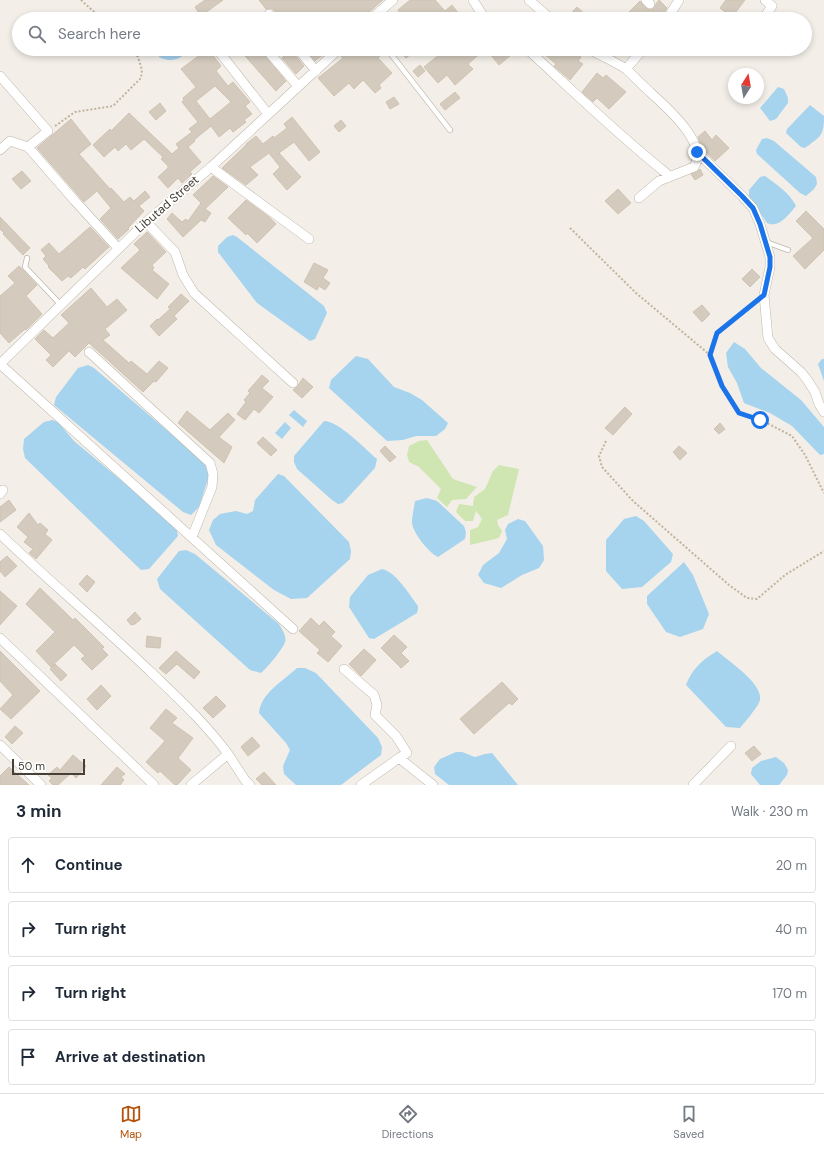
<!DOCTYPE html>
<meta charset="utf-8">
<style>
body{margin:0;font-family:"DM Sans",sans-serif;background:#f2f2f3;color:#1f2937}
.compass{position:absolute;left:728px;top:68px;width:36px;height:36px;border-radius:50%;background:#fff;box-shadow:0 2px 6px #0003;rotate:11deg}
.scale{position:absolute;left:12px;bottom:10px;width:73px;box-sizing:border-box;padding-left:4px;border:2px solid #464037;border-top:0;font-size:11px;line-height:14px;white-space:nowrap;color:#464037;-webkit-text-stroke:3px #fff;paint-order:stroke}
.stop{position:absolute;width:12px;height:12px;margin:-9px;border:3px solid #1a73e8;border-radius:50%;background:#fff}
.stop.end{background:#1a73e8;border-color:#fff;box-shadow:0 1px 4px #0008}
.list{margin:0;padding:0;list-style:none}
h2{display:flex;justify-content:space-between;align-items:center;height:52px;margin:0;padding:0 16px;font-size:17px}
h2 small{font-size:13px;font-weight:400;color:#747a83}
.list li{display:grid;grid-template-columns:26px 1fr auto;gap:12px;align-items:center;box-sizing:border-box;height:56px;margin:0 8px 8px;padding:0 8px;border:1px solid #e0e1e3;border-radius:4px}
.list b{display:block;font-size:15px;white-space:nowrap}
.list em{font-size:13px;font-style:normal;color:#747a83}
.icon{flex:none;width:22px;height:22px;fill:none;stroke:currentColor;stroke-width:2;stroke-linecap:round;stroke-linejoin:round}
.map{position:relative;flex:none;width:824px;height:785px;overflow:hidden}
.search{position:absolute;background:#fff;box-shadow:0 2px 6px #0003;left:12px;right:12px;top:12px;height:44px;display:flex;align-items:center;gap:10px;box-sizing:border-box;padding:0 14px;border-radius:22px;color:#747a83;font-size:15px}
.sheet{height:308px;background:#fff}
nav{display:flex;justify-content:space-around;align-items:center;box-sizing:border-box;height:56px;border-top:1px solid #e0e1e3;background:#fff;font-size:11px;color:#747a83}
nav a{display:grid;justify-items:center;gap:2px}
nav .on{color:#b45309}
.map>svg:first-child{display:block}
</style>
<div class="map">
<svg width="824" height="785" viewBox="0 0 824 785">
<rect width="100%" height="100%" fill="#f3efe8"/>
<path fill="#d0e6b2" d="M427,440L453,479L477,487L466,499L452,500L447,507L437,498L441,489L419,467L409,462L407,455L409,446L419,441Z
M499,465L519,469L508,515L497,520L498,525L502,531L499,538L470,545V530L478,527L482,519L476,511L473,521H465L456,512L459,504L473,506L474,497L485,489L493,471Z"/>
<path fill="#a6d3ee" d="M160,49H192C181,58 173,64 159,57Z
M778,87L784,89L788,98V103L776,119L770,121L760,108Z
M810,105L824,116C824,136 821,136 805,148L801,147L786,133L787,129Z
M767,138L774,141L816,177L817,184L814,189L806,196L800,193L757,154L756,150L762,139Z
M765,176C777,185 789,192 796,206C789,214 779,229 767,223L749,196V190L760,177Z
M233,235L237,237L324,306L327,313L315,339L310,341L257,303L218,252V246L227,237Z
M734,342L745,349L761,368L801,400L824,427V454L820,455L792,426L770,413L744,403L737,383L728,367L726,353Z
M356,356L368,359L394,387L410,393L422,400L448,423L445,429L436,436H416L403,440L387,441L329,388L331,380Z
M822,359H824V381L818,364Z
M88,365L94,368L204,462L210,473L199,507L191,515L183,512L54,405L56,397L78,368Z
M294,410L307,421L303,427L289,415Z
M52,420L58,422L74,441L176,526L178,536L149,569L141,570L25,458L23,449L24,439L44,422Z
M324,421C339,421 365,449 377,459L375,468L343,503L338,504L332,500L297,469L294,462V456Z
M285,422L291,428L282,439L275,433Z
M278,474L284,476L349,542L351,551L350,559L307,598L291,599L274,590L216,545L209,530L213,520L220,514L236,511L247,514L253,511L255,500Z
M427,498L437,501L464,526L466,532L465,539L438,557C429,553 413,533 412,523C412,516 414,508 415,501Z
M636,516L644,521L673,554L671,562L642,587L622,589L606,571V540L624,519Z
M518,519L525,521L543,546L544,560L539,568L522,575L501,588L484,583L478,575L483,565L499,553L507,539L505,530L508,524Z
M186,550L195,554L279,624C282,630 287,636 285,642C283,649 267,668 261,673L250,670L160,589L157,579L179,551Z
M684,562L693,575L709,614L703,629L680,637L666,632L647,604V596Z
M382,569C396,572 409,594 418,606V609L417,613L374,639L369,638L349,607L350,597L368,575Z
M717,651C728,661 763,683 760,700C758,707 745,722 740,728L726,727L686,685C692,669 702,660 717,651Z
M297,668H305L316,673L378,738L382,747L381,755L341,785H296L284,774L283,766L290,750L286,743L259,713C261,693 283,681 297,668Z
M456,752H462L475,757L485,754L492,753L518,785H449L435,774L434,767L440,759Z
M776,757L784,763L788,770L787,775L779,785H760L751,774L752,768L761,761Z"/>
<path fill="#d4cbbe" stroke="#cfc2b1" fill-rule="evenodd" d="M205,0H223L201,16L195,7Z
M259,0H383L361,19H279L274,10L271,8L266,9Z
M410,0H435L445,11L452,5L459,14L453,19H405L398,10Z
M659,0L667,8L660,19H632L627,14L640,1L646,8L651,10L654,8L656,4Z
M726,0H745L732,17L720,8Z
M577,7L590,19H566Z
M208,49L221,66L216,71L228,86L233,82L250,102L245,106L252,114L244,120L246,122L233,132L230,128L219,137L211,126L194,140L195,141L188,147L201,162L190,172L192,174L182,183L178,178L168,188L158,177L168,168V166L161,159L163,157L144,139L131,150L126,144L118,151L115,147L104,157L93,145L110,129L111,131L129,113L172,154L179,148L176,144L192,132L189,129L198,122L182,102L184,100L183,98L196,87L181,69ZM215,86L231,102L210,119L196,101Z
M239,49H259L286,81L276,91Z
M306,49H330L315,61Z
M345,49H377L382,54L378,58L392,73L379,85L381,88L375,93L363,80L354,89L349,83L334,96L318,78L343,58L341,56Z
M398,49H417L406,58Z
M449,49H485L468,64L473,69L455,85L447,75L438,83L424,67L440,54L441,55Z
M486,49H506L511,55L499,65Z
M538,49H571L581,57L578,61L583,64L570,80L554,66L556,64Z
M288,52L291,56L294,54L304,66L296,74L282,58Z
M420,65L425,71L418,77L413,71Z
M597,73L603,78L606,75L626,92L609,109L597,98L593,102L582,92Z
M455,92L460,98L445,110L440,104Z
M394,97L399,104L390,109L386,102Z
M160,103L166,111L156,120L149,112Z
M292,117L320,152L309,161L294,142L279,153L301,177L287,190L273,174L280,167L269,153L250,167L258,175L246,185L222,168L246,145V144L256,136L263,144L273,136L274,138L287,128L284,124Z
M71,119L91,144L79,154L110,189L111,188L124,202L130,197L134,201L145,191L150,197L139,206L144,211L128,228L129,229L118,239L100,219L111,208L97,191L84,202L37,148Z
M341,120L346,126L339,132L334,126Z
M705,131L712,140L716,135L729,148L715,161L702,148L698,137Z
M700,169L703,175L695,180L691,174L697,172Z
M22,171L31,181L21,189L12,179Z
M213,176L228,187L205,209L211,213L205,222L201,220L183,237L167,219L172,213L182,222L186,219L188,221L201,203L193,195Z
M618,189L631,203L618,214L605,201Z
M246,200L269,217L276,224L257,243L247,233L246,235L228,218Z
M806,211L824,229V250L805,269L793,256L813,238L796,221Z
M0,217L30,248L23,255L3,234L4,233L0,229Z
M90,227L109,247L85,269L83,267L71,278L68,276L62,281L48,267L49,266L43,259L46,256L41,250L49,243L59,254Z
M147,232L166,252L152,265L154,268L152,270L169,284L157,299L121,268L140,250L134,244Z
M314,263L328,270L323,278L330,283L325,290L319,286L317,290L304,282Z
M19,266L37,285L26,296L42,314L26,330L25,329L9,343L0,333V296L15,283L8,276Z
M752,269L760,277L750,287L742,279Z
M91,288L107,307L117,299L127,310L105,329L110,335L103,340L129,363L131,361L147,374L159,361L168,368L156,382L154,381L143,392L89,343L75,357L69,351L53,367L46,360L51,355L35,339L44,330L53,338L69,323L61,315Z
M181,294L189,301L174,316L177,319L159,336L150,326L157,319L158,320L170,309L168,307Z
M702,305L710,314L702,322L693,312Z
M262,375L269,381L262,388L273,397L259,413L254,409L245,420L237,414L246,402L244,400L250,393L248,391Z
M303,378L313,387L302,398L293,390L297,387Z
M625,407L632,414L613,435L605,428Z
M187,411L210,430L228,413L235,420L219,437L232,447L224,463L178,423Z
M720,423L725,429L719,434L714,429Z
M263,437L277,450L271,456L257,443Z
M385,446L396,457L390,462L380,451Z
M679,446L687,453L680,460L673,452Z
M9,500L16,510L0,522V507Z
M29,513L38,525L40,523L48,530L45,534L52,540L36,559L29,553L33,549L24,542L28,537L17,527Z
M7,556L17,566L5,577L0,571V562Z
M87,575L95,582L87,592L79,584Z
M40,588L73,620L75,618L104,647L102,649L108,655L92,670L81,659L85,656L74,645L51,667L36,651L55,632L26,604Z
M0,591L17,606L0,625Z
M135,612L141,619L135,624L131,625L127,620Z
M311,618L319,626L324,621L335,632L331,636L342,646L328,662L317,653L320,650L299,631Z
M394,635L407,647L401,653L409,661L401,668L381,648Z
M147,636L161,638L160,648L146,647Z
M364,649L376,660L361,676L349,664Z
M0,651L40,691L11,719L0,709L13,695L0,681Z
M176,651L200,672L194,679L177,664L166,674L159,668Z
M55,664L67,675L61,681L50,669Z
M502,682L518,699L512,705L509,703L474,734L460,719Z
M101,685L111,696L97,710L87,699Z
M216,696L226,706L213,718L203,708Z
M166,709L177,718L172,723L193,738L178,758L191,770L177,785H175L160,771L158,773L146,762L165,741L150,728Z
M15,726L23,733L12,744L5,737Z
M252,737L260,746L248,756L241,747Z
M754,746L761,754L752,761L745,753Z
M73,755L86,766L76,778L71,773L58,785H53L49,781L52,778L48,775L57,767L60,770Z
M9,767L29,785H0V776Z
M117,767L125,774L121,777L124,780L120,785H101Z
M264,772L276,785H262L256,779Z"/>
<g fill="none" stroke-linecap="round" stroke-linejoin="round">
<g stroke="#beb7ab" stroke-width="6">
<path id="service" d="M387,49L450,130
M766,242L788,250
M27,258L25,267L61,305"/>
</g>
<g stroke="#beb7ab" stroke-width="10">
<path id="minor" d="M473,0L485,19
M529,0L551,19
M646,0L650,4
M269,14L273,19
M371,19L393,0
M667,19L679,0
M763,19L772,6L765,0
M217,49L268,114
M266,49L298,86
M298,49L316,71
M527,49C573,91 617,134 666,173L668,177
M588,49C600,55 614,61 626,69C634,76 642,85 650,92C666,107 709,143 694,167L659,181L639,198
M626,69L643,49
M0,76L48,131L28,147L10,141L0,150
M28,147L75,201L118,248
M697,152L742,196L753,208L760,224L770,257V267L764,295L768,338L775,349L801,372L808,381L815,392L819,404L824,412
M211,167L309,239
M146,222L175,252L183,275L194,293L293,383
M89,352L210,463L213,474L212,487L192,537
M0,364L146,222L211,167L339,49
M0,364L293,629
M0,494L3,490
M0,534C50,582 103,626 153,674C180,700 206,724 228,754L191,785
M0,638L154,785
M344,669L374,695L377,705L375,715L396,736L407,753L399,758
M0,745L41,785
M228,754L245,780L250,785
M361,785L399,758L433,785
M693,785L731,746"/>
</g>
<path stroke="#c0b29c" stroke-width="2" stroke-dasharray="2 2" stroke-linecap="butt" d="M81,0L102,19
M55,126L75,112L113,106L141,78L142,70L138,57L131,49
M570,228L636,293L710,355
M755,302L717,333L710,355L722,386L739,413L761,420L792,436L805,455L824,493
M606,441L599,456L602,467L633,501L729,585L747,598L757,599L785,575L824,551"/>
<use href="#service" stroke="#fff" stroke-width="4.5"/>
<use href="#minor" stroke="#fff" stroke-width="9"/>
</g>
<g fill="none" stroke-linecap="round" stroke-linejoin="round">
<path stroke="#1a73e8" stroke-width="5" d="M697,152L742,196L753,208L760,224L770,257V267L764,295L717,333L710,355L722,386L739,413L760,420"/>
</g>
<g text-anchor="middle" stroke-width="3.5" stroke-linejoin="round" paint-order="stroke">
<g font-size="12" fill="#464037" stroke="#fff">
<text transform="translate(167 204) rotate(-41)" y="4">Libutad Street</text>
</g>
</g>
</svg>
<svg class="compass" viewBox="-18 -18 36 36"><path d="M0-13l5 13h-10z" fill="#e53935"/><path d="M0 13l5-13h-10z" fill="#747a83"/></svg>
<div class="scale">50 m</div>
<div class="stop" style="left:760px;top:420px"></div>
<div class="stop end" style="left:697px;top:152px"></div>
<div class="search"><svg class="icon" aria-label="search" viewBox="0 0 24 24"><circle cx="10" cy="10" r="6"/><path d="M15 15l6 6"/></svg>Search here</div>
</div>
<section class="sheet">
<h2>3 min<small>Walk · 230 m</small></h2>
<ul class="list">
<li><svg class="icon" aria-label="ahead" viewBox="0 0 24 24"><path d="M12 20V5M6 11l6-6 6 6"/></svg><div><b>Continue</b></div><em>20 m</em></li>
<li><svg class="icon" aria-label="right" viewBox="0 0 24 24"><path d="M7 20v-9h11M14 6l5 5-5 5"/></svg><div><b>Turn right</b></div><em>40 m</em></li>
<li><svg class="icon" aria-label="right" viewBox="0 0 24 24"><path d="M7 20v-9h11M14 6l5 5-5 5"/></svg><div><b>Turn right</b></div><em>170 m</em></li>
<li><svg class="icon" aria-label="arrive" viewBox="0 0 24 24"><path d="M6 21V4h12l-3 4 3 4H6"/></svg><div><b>Arrive at destination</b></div></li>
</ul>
</section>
<nav>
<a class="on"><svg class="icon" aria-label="map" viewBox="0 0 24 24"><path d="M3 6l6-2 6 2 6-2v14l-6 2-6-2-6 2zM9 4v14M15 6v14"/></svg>Map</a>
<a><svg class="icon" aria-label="directions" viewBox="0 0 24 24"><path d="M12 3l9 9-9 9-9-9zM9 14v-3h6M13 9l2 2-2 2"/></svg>Directions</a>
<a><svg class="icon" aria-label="saved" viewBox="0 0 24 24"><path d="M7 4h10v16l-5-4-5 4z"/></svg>Saved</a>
</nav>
